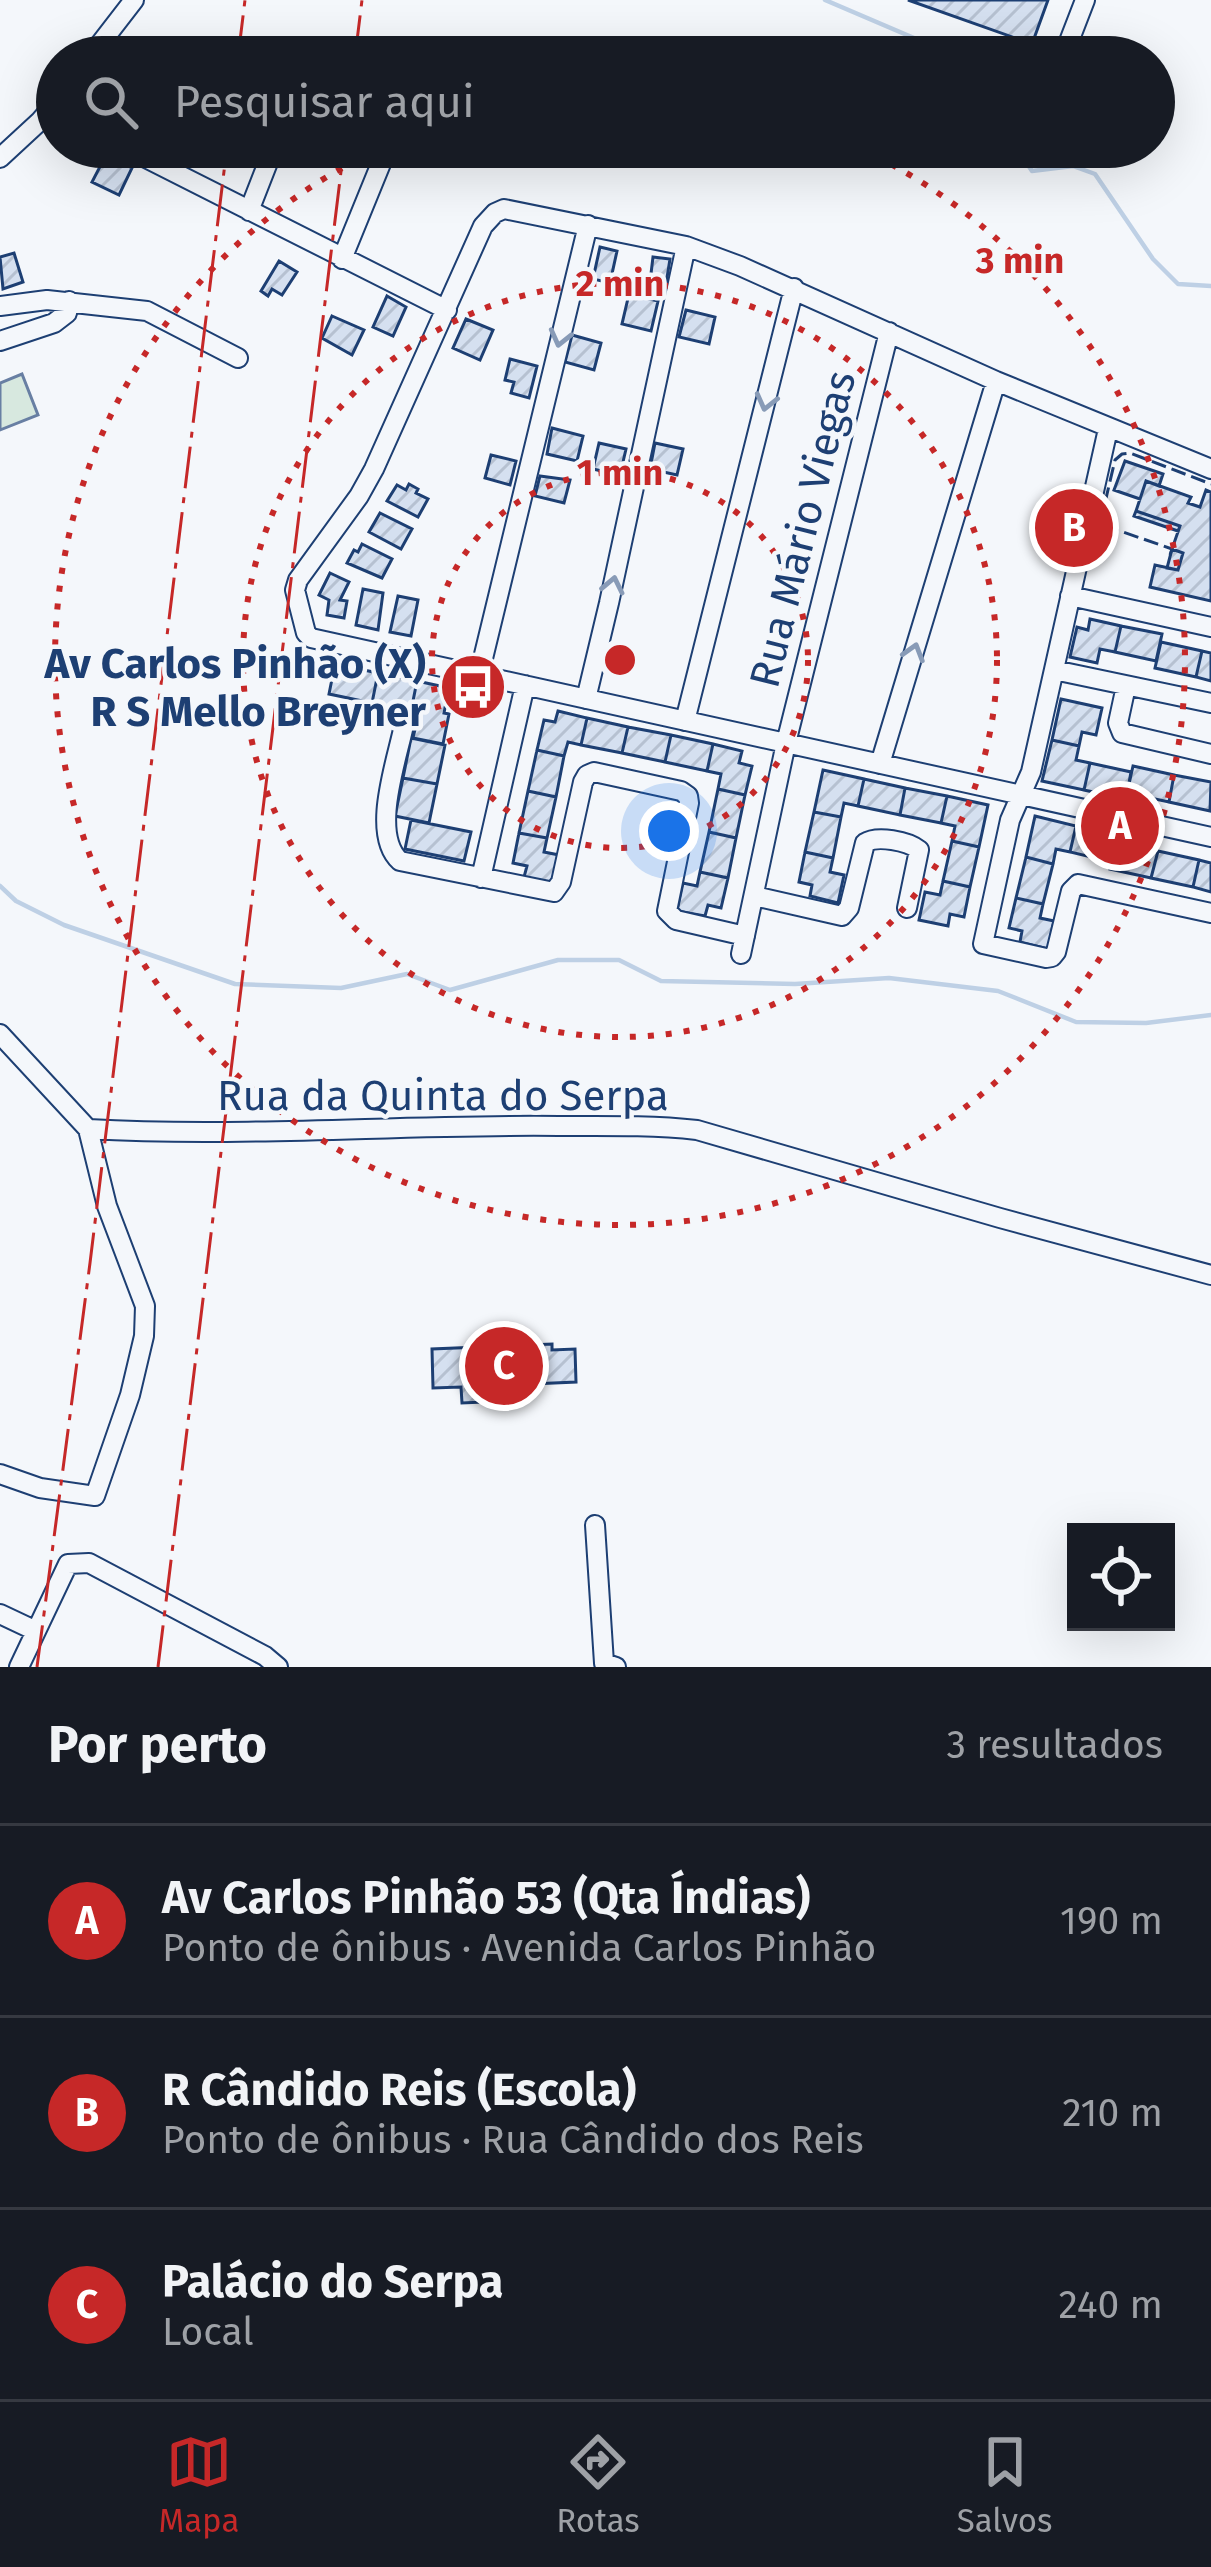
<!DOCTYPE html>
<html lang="pt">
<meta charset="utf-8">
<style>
body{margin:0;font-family:"Fira Sans",sans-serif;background:#242831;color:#f1f3f6}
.controls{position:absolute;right:36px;bottom:36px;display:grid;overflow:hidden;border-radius:0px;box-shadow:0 12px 48px #0002}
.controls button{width:108px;height:108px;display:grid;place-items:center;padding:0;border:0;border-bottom:3px solid #363941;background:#171b24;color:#f1f3f6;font:60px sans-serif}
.you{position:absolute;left:669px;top:831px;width:42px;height:42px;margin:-30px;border:9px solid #fff;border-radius:50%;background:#1a73e8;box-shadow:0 0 0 18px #1a73e833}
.badge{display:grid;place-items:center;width:78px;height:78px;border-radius:50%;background:#c62828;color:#fff;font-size:39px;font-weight:700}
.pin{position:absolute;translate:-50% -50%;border:6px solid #fff;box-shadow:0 3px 12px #0006}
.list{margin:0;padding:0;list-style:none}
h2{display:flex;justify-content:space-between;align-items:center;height:156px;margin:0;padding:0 48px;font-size:51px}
h2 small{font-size:39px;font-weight:400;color:#9ea1a6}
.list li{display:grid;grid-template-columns:78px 1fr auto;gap:36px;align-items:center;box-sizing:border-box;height:192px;padding:0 48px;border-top:3px solid #363941}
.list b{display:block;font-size:45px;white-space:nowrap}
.list p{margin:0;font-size:39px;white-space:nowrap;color:#9ea1a6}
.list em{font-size:39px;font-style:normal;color:#9ea1a6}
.icon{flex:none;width:66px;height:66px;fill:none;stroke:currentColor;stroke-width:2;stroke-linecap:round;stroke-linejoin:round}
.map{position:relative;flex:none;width:1211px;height:1667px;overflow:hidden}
.search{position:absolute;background:#171b24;box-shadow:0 12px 48px #0002;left:36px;right:36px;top:36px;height:132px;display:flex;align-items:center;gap:30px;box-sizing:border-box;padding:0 42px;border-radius:66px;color:#9ea1a6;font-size:45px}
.sheet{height:732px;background:#171b24}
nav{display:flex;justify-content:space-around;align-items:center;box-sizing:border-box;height:168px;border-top:3px solid #363941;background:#171b24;font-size:33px;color:#9ea1a6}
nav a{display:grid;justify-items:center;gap:6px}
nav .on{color:#c62828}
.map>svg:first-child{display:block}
</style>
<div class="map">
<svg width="1211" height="1667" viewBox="0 0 1211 1667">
<defs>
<pattern id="building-hatch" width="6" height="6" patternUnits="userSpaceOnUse" patternTransform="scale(3)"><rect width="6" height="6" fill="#d5e0f0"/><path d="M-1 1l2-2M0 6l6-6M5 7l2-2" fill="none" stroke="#b6c1d1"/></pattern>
</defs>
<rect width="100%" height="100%" fill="#f4f7fb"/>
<path fill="#d7e8df" stroke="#687fa3" stroke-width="3" d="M22,374L38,415L0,430V383Z"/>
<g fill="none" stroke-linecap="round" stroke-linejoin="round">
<path stroke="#bed0e5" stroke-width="4.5" d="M825,0L928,44L941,51L943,57
M1016,147L1032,171L1073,166L1095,174L1153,259L1178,284L1211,286
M0,886L16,901L64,925L235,984L341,988L407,974L450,990L558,960H619L661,981L795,984L889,978L998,991L1076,1022L1146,1023L1211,1015"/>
</g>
<path fill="url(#building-hatch)" stroke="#1d3f73" stroke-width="3" d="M908,0H1048L1032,44Z
M106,155L132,168L119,195L92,182Z
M600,247L617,251L610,283L593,279Z
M14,253L23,282L3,289L0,257Z
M653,257L670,259L666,284L650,282Z
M279,261L297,272L282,295L272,289L268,296L261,291Z
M629,294L658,301L651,331L622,324Z
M387,296L406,307L393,336L373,327Z
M686,310L715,317L709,344L679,337Z
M332,316L364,330L352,355L322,338Z
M466,319L493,330L480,360L453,348Z
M572,335L601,343L594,370L565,362Z
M510,359L537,366L529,398L511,393L514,382L505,380Z
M552,428L583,436L577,461L547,454Z
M599,443L626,449L620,475L593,469Z
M655,443L683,449L677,475L650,469Z
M491,455L516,461L510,485L485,478Z
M1125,461L1163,474L1159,486L1146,481L1140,499L1114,490Z
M540,476L570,480L564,503L535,496Z
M1146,481L1191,497L1188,503L1200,507L1206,490L1211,492V601L1150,587L1155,565L1178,570L1183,553L1172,549L1180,526L1136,511Z
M409,484L418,489L416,493L428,499L418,517L387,501L397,485L406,490Z
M1136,511L1180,526L1178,531L1134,516Z
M380,513L412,529L401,549L369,532Z
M362,544L392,559L382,578L347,563L354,550L358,552Z
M1172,549L1183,553L1178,570L1167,568Z
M330,573L349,582L340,600L347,601L344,618L327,615L329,600L319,595Z
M363,589L383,593L378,630L356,625Z
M398,596L418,600L411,636L390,632Z
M1090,619L1121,626L1115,652L1100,649L1097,663L1070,657L1077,627L1088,630Z
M1121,626L1162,634L1156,661L1115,652Z
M1161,642L1202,651L1196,677L1155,668Z
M1202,651L1211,653V681L1196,677Z
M335,664L378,673L372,703L329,694Z
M378,673L417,681L411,711L372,703Z
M417,681L449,688L444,713L449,714L443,744L413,738L419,712L411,711Z
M1061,699L1102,708L1096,735L1082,732L1079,746L1052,740Z
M558,711L587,718L581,745L568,742L564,756L537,750L544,720L555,722Z
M587,718L628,727L622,753L581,745Z
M628,727L671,735L665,762L622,753Z
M671,735L713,744L707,771L665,762Z
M411,738L445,745L437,784L403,778Z
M1052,740L1079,746L1076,760L1090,763L1084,790L1042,781Z
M713,744L742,751L739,763L752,766L745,795L718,789L721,774L707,771Z
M537,750L564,756L556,797L528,791Z
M1090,763L1131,772L1126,799L1084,790Z
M1133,766L1174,775L1169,802L1127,793Z
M823,770L864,779L858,806L844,803L841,817L814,812Z
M1174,775L1211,782L1210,811L1169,802Z
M403,778L437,784L429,823L395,816Z
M864,779L905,788L900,815L858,806Z
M905,788L947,796L941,823L900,815Z
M718,789L745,795L736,838L709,832Z
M528,791L556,797L547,838L519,833Z
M947,796L988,805L979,847L952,841L955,826L941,823Z
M814,812L841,817L833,858L805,852Z
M1035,816L1076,826L1070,852L1056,849L1053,864L1026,857Z
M411,820L471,832L464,861L405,849Z
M1076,826L1118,835L1112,862L1070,852Z
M709,832L736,838L728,878L700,872Z
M519,833L547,838L544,852L559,855L553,883L524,877L527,866L513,863Z
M952,841L979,847L970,887L943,881Z
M1116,841L1158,851L1151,878L1110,869Z
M1158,851L1199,860L1193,887L1151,878Z
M805,852L833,858L830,872L844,875L838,903L810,896L812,885L799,882Z
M1026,857L1053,864L1043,904L1016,898Z
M1199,860L1211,863V892L1193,887Z
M700,872L728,878L721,908L708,905L705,916L677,911L683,883L697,886Z
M943,881L970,887L964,917L950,914L948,926L919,920L925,892L940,895Z
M1016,898L1043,904L1040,918L1054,921L1048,949L1020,942L1022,931L1009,928Z
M552,1344V1350L575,1349L576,1382L506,1385V1401L462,1403L461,1387L433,1388L432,1349Z"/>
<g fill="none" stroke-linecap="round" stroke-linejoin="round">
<g stroke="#1d3f73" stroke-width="22">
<path id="minor" d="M90,57L134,0
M1063,57L1085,0
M124,147L447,310
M0,158L40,121L57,101
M249,211L274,147
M342,259L382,161
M0,306L47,300L147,311L238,358
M0,341L54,323L67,313L69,301
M1108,429L1031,772L1010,820L983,944L1046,958L1052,957L1056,952L1071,891L1078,884L1211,913
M1211,469L996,381L740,266L686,246L504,209L495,213L483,226L374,469L359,496L298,580L295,590L306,633L311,638L1211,837
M1070,596L1211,627
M1054,670L1211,703
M479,675L588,225
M1126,686L1118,723L1122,733L1211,754
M586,699L609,603L686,246
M685,721L794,288
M404,725C397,760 370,834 400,861L554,892L561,882L583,782L587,775L594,772L681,791L688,796L689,803L667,911L676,920L745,936
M880,764L996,381
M481,878L525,685
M754,896L842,916L849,908L865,843C877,835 908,841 919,850L907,908
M741,954L786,743L889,332
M0,1034L88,1129L107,1206L145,1306L144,1336L130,1395L95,1496L40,1488L0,1474
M88,1129C244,1138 402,1124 559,1126C605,1126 651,1125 697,1130L1000,1218L1211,1275
M595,1525L604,1663L616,1667
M0,1614L36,1631
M19,1667L68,1564L89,1563L265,1656L278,1667"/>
</g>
<use href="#minor" stroke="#f4f7fb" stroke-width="18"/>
<path stroke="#1d3f73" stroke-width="3" stroke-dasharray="15 6" stroke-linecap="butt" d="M1170,555L1172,549L1100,524L1115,460L1122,454L1130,453L1211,484"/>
<path stroke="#c62828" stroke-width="3" stroke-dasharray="42 9 6 9" stroke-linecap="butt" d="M238,57L245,0
M355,57L362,0
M37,1667L90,1263L227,147
M158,1667L344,147"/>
</g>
<defs><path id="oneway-chevron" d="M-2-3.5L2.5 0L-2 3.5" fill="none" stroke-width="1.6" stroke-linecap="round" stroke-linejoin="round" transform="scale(3)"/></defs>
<g stroke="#889bb7">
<use href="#oneway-chevron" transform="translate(560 338) rotate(104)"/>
<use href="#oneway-chevron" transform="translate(766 402) rotate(104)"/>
<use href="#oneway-chevron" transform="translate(613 585) rotate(-78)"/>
<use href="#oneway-chevron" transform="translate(914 652) rotate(-73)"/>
</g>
<g fill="none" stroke="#c62828" stroke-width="6" stroke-dasharray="6 12">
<circle cx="620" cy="660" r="188"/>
<circle cx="620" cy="660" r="377"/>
<path d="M859 148A565 565 0 1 1 381 148"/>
</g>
<defs>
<g id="bus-disc" transform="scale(3.45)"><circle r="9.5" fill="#c62828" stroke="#f4f7fb"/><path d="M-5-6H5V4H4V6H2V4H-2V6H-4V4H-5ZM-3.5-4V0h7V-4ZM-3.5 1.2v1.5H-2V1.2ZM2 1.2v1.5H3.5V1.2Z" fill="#fff"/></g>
</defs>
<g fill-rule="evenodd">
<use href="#bus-disc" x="473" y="687"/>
</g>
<g text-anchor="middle" stroke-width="9" stroke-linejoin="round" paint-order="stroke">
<g font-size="42" fill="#1d3f73" stroke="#f4f7fb">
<text transform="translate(802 529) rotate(-76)" y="15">Rua Mário Viegas</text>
<text x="443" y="1110">Rua da Quinta do Serpa</text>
</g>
<g font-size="42" font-weight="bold" fill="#1d3f73" stroke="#f4f7fb" text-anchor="end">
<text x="426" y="678">Av Carlos Pinhão (X)<tspan x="426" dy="48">R S Mello Breyner</tspan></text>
</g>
</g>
<circle cx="620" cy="660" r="18" fill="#c62828" stroke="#f4f7fb" stroke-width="6"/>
<g font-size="36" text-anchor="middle" font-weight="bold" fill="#c62828" stroke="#f4f7fb" stroke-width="9" stroke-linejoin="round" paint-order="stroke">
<text x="1020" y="273">3 min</text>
<text x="620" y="296">2 min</text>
<text x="620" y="485">1 min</text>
</g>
</svg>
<div class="controls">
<button><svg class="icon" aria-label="locate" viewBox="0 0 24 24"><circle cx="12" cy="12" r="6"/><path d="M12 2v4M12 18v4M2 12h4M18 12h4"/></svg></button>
</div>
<div class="you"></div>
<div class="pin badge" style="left:1120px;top:826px">A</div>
<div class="pin badge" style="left:1074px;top:528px">B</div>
<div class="pin badge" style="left:504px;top:1366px">C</div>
<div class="search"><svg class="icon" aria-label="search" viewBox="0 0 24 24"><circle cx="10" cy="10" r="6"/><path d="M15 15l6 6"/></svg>Pesquisar aqui</div>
</div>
<section class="sheet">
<h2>Por perto<small>3 resultados</small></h2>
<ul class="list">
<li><span class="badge">A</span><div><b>Av Carlos Pinhão 53 (Qta Índias)</b><p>Ponto de ônibus · Avenida Carlos Pinhão</p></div><em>190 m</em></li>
<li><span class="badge">B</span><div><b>R Cândido Reis (Escola)</b><p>Ponto de ônibus · Rua Cândido dos Reis</p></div><em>210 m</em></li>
<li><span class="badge">C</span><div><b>Palácio do Serpa</b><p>Local</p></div><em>240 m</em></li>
</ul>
</section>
<nav>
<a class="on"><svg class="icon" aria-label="map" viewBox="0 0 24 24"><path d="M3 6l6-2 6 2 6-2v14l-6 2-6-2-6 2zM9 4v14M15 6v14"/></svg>Mapa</a>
<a><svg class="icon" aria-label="directions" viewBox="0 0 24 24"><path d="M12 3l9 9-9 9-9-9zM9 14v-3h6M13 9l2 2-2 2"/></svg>Rotas</a>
<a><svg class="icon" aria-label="saved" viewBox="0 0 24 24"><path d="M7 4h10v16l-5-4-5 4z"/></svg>Salvos</a>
</nav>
